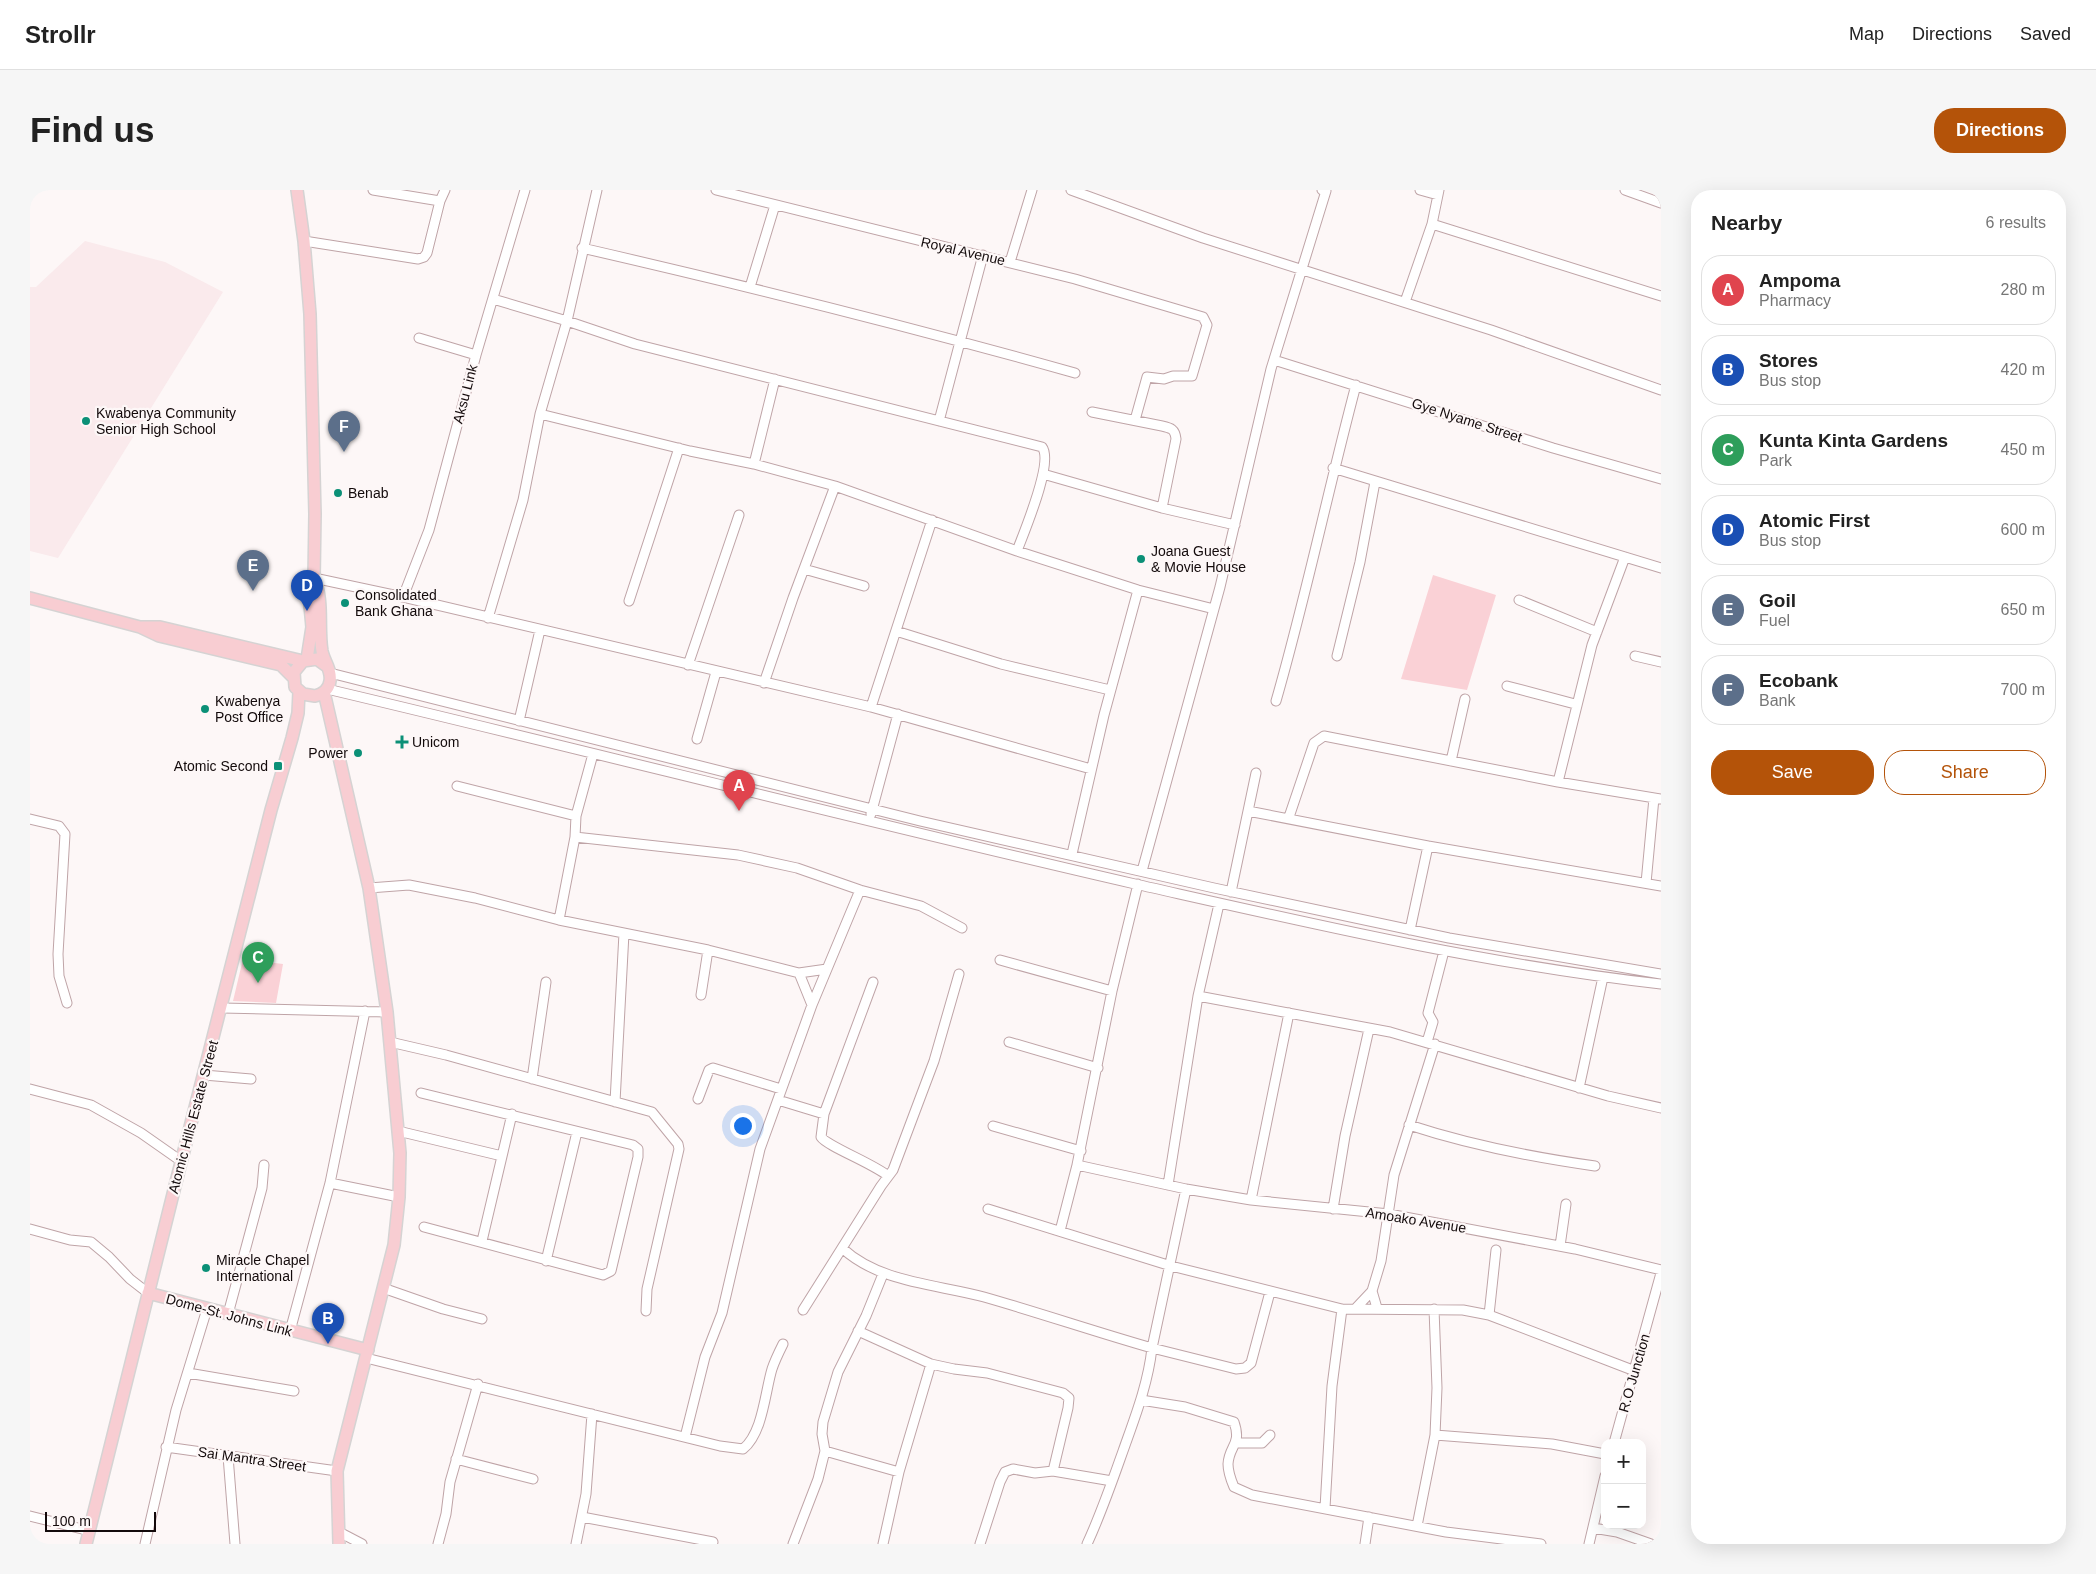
<!DOCTYPE html>
<meta charset="utf-8">
<style>
body{margin:0;font-family:Helvetica,sans-serif;background:#f6f6f6;color:#222}
.controls{position:absolute;right:15px;bottom:15px;display:grid;overflow:hidden;border-radius:10px;box-shadow:0 5px 20px #0002}
.controls button{width:45px;height:45px;display:grid;place-items:center;padding:0;border:0;border-bottom:1px solid #e0e0e0;background:#fff;color:#222;font:25px sans-serif}
.scale{position:absolute;left:15px;bottom:12px;width:111px;box-sizing:border-box;padding-left:5px;border:2px solid #130a0b;border-top:0;font-size:14px;line-height:18px;white-space:nowrap;color:#130a0b;-webkit-text-stroke:4px #fdf7f7;paint-order:stroke}
.you{position:absolute;left:712px;top:935px;width:18px;height:18px;margin:-12px;border:4px solid #fff;border-radius:50%;background:#1a73e8;box-shadow:0 0 0 8px #1a73e833}
.badge{display:grid;place-items:center;width:32px;height:32px;border-radius:50%;background:#b45309;color:#fff;font-size:16px;font-weight:700}
.pin{position:absolute;translate:-50% -41px;filter:drop-shadow(0 1px 2px #0008)}
.pin::after{content:'';position:absolute;top:26px;width:18px;height:15px;background:inherit;clip-path:polygon(0 0,100% 0,50% 100%)}
.list{margin:0;padding:0;list-style:none}
h2{display:flex;justify-content:space-between;align-items:center;height:65px;margin:0;padding:0 20px;font-size:21px}
h2 small{font-size:16px;font-weight:400;color:#767676}
.list li{display:grid;grid-template-columns:32px 1fr auto;gap:15px;align-items:center;box-sizing:border-box;height:70px;margin:0 10px 10px;padding:0 10px;border:1px solid #e0e0e0;border-radius:20px}
.list b{display:block;font-size:19px;white-space:nowrap}
.list p{margin:0;font-size:16px;white-space:nowrap;color:#767676}
.list em{font-size:16px;font-style:normal;color:#767676}
.actions{display:flex;gap:10px;padding:15px 20px}
.actions a{flex:1;padding:11px 0;border:1px solid #b45309;border-radius:20px;text-align:center;font-size:18px;color:#b45309}
.actions .main{background:#b45309;color:#fff}
.map{position:relative;flex:none;width:1631px;height:1354px;overflow:hidden;border-radius:20px}
header{display:flex;align-items:center;gap:30px;box-sizing:border-box;height:70px;padding:0 25px;background:#fff;border-bottom:1px solid #e0e0e0}
header strong{font-size:24px}
nav{display:flex;gap:28px;margin-inline-start:auto;font-size:18px}
.intro{display:flex;align-items:center;justify-content:space-between;box-sizing:border-box;height:120px;padding:0 30px}
h1{margin:0;font-size:35px}
.button{padding:12px 22px;border-radius:20px;background:#b45309;color:#fff;font-size:18px;font-weight:700}
main{display:flex;gap:30px;padding:0 30px}
aside{flex:1;background:#fff;border-radius:20px;box-shadow:0 5px 20px #0002}
.map>svg:first-child{display:block}
</style>
<header>
<strong>Strollr</strong>
<nav><a>Map</a><a>Directions</a><a>Saved</a></nav>
</header>
<div class="intro"><h1>Find us</h1><a class="button">Directions</a></div>
<main>
<div class="map">
<svg width="1631" height="1354" viewBox="0 0 1631 1354">
<rect width="100%" height="100%" fill="#fdf7f7"/>
<path fill="#faeaec" d="M55,51L135,72L193,102L28,368L0,361V97H6Z"/>
<path fill="#fad1d6" d="M1403,385L1466,405L1437,500L1371,489Z
M213,769L253,774L246,813L203,811Z"/>
<g fill="none" stroke-linecap="round" stroke-linejoin="round">
<g stroke="#bfa4a7" stroke-width="11">
<path id="minor" d="M343,0L410,11L415,0
M686,0L1045,89L1173,127L1177,135L1162,186H1143L1134,189L1117,187L1105,230
M1041,0L1173,48L1461,140L1631,200
M1390,0L1408,5
M1409,0L1402,34L1631,106
M1595,0L1631,13
M274,51L388,69L394,67L397,63L410,11
M552,58C717,96 882,137 1045,183
M980,72L1002,0
M720,97L745,15
M463,109L537,131L605,154L1012,257C1024,272 994,342 987,361
M1375,112L1402,34
M389,148L446,165
M1244,170L1523,258L1631,289
M1062,222L1132,236C1141,238 1145,239 1146,249L1132,318
M510,224L660,261L724,274L805,296L987,361L1108,400L1184,419
M909,231L953,65
M724,274L745,189
M1303,278L1631,378
M1013,284L1132,318L1205,335
M774,379L834,396
M284,388L373,407L841,517L1061,579
M373,407L399,340L446,165L495,0
M1489,410L1567,442
M599,411L649,258
M458,428L493,310L510,224L537,131L567,0
M866,441L971,474L1080,500
M1307,466L1330,372L1345,292
M1605,466L1631,472
M658,475L709,325
M300,483L890,631L1184,698L1419,748L1631,784
M734,493L763,408L805,296
M1477,496L1545,514
M297,499C567,563 835,632 1105,694C1279,733 1453,774 1631,794
M1246,511C1276,407 1298,300 1326,195
M841,517L902,330
M489,531L510,440
M667,549L686,482
M1421,571L1435,509
M1528,592L1562,455L1595,367
M427,596L546,626
M1218,621L1398,656L1631,696
M841,624L868,524
M1259,627L1284,553L1294,546L1528,592L1631,609
M0,629L29,636L35,644L28,764L29,786L37,813
M545,647L708,665L767,678L830,700L891,716L932,738
M1042,664L1074,525L1108,400
M1112,681L1190,397L1241,179L1296,1L1292,0
M1616,693L1624,608
M1108,694L1082,801L1047,975L1156,999L1221,1010L1359,1024L1545,1059L1631,1080
M339,698L379,695L445,708L529,730L678,760L769,783L782,815
M1201,702L1226,583
M529,730L545,647L546,626L563,564
M1380,740L1398,656
M970,770L1082,801
M769,783L797,779
M843,792L794,924L791,947C797,956 844,974 858,986
M671,805L678,760
M1168,806L1360,842L1578,906L1631,918
M192,818L357,822
M360,852L416,865L622,922L648,954L649,959L617,1099L616,1121
M979,852L1068,878
M1397,852L1403,832L1398,823L1414,761
M174,885L221,889
M502,889L516,792
M1549,898L1573,787
M0,899L61,915L111,943L151,971
M391,903L603,955L608,959V967L581,1081L573,1085L394,1037
M668,909L679,880L683,878L751,899
M748,910L794,924
M585,912L594,743
M1379,935C1440,955 1501,967 1565,976
M963,936L1051,961
M368,941L472,966
M300,993L369,1007
M1138,995L1168,806L1189,714
M1221,1010L1259,823
M958,1019L1141,1076L1312,1119L1433,1120L1459,1125L1605,1181
M1303,1019L1315,946L1339,839
M0,1039L40,1050L61,1052L79,1067L100,1089L118,1103
M1030,1041L1047,975
M452,1051L482,924
M1530,1056L1536,1014
M812,1058C850,1093 906,1094 954,1107C1010,1123 1066,1142 1122,1158L1156,999
M516,1071L547,942
M353,1098L413,1119L452,1129
M1347,1118L1342,1101L1351,1071L1364,985L1405,854
M1325,1119L1342,1101
M773,1120L851,996L863,980L904,871L929,784
M198,1124L232,998L234,975
M1459,1125L1466,1060
M260,1141L300,993L335,821
M828,1141L901,1174L924,1179L957,1183L1033,1203L1039,1208L1038,1218L1023,1281
M336,1168L690,1256L713,1259C733,1243 735,1202 742,1179C745,1170 749,1162 753,1154
M158,1183L264,1201
M1111,1210L1155,1217L1204,1232C1212,1255 1199,1255 1198,1274C1198,1282 1201,1290 1204,1297L1222,1305L1416,1342L1511,1354
M1405,1245L1522,1254L1575,1264
M655,1247L675,1167L692,1123L730,959L782,815L830,700
M1206,1253H1232L1240,1245
M1584,1253L1631,1083
M136,1257L307,1281
M795,1261L869,1282
M198,1266L205,1354
M426,1269L503,1289
M1295,1318L1302,1196L1312,1119
M0,1326L60,1341
M552,1327L683,1352
M1387,1336L1405,1245L1407,1198L1404,1119
M1563,1338L1587,1342L1621,1354
M309,1342L332,1354
M115,1354L146,1220L177,1119
M408,1354L416,1324L420,1292L448,1194
M546,1354L556,1304L562,1224
M763,1354L788,1289L795,1261L792,1244L793,1232L808,1182L836,1126L853,1084
M853,1354L869,1282L901,1174
M950,1354L970,1292L975,1282L983,1279L1005,1283L1023,1281L1082,1291
M1057,1354C1071,1324 1082,1292 1093,1261C1105,1227 1118,1194 1122,1158L1206,1179L1215,1178L1221,1173L1240,1102
M1335,1354L1339,1327
M1559,1354L1575,1286"/>
</g>
<g stroke="#d5d3d3" stroke-width="14">
<path id="major" d="M267,0L274,51L280,124L285,324L284,388L279,405L282,437L277,469
M284,388C294,411 288,437 292,461C294,471 302,481 300,491C299,500 293,504 285,506L273,504L265,497L264,482L273,471L287,469L298,477
M0,408L110,437L129,446L251,475L263,487
M112,437H130L273,471
M294,502L339,698L357,822L370,963L369,1007L364,1055L307,1281L309,1354
M118,1103L338,1160
M56,1354L145,996L241,620L262,548L268,523L269,501"/>
</g>
<use href="#minor" stroke="#fff" stroke-width="9"/>
<use href="#major" stroke="#f8cdd2" stroke-width="11"/>
</g>
<g fill="#0b9077" stroke="#fdf7f7" stroke-width="2">
<circle cx="56" cy="231" r="5"/>
<circle cx="308" cy="303" r="5"/>
<circle cx="1111" cy="369" r="5"/>
<circle cx="315" cy="413" r="5"/>
<circle cx="175" cy="519" r="5"/>
<path d="M369.5 544.5h5v5h5v5h-5v5h-5v-5h-5v-5h5z"/>
<circle cx="328" cy="563" r="5"/>
<rect x="243" y="571" width="10" height="10" rx="2.5"/>
<circle cx="176" cy="1078" r="5"/>
</g>
<g text-anchor="middle" stroke-width="4.5" stroke-linejoin="round" paint-order="stroke">
<g font-size="14" fill="#130a0b" stroke="#fdf7f7">
<text transform="translate(933 61) rotate(13)" y="5">Royal Avenue</text>
<text transform="translate(435 204) rotate(-75)" y="5">Aksu Link</text>
<text transform="translate(1437 230) rotate(18)" y="5">Gye Nyame Street</text>
<text transform="translate(163 927) rotate(-75)" y="5">Atomic Hills Estate Street</text>
<text transform="translate(1386 1030) rotate(9)" y="5">Amoako Avenue</text>
<text transform="translate(199 1125) rotate(15)" y="5">Dome-St. Johns Link</text>
<text transform="translate(1604 1183) rotate(-74)" y="5">R.O Junction</text>
<text transform="translate(222 1269) rotate(8)" y="5">Sai Mantra Street</text>
</g>
<g font-size="14" fill="#130a0b" stroke="#fdf7f7" text-anchor="start">
<text x="66" y="228">Kwabenya Community<tspan x="66" dy="16">Senior High School</tspan></text>
<text x="318" y="308">Benab</text>
<text x="1121" y="366">Joana Guest<tspan x="1121" dy="16">&amp; Movie House</tspan></text>
<text x="325" y="410">Consolidated<tspan x="325" dy="16">Bank Ghana</tspan></text>
<text x="185" y="516">Kwabenya<tspan x="185" dy="16">Post Office</tspan></text>
<text x="382" y="557">Unicom</text>
<text x="318" y="568" text-anchor="end">Power</text>
<text x="238" y="581" text-anchor="end">Atomic Second</text>
<text x="186" y="1075">Miracle Chapel<tspan x="186" dy="16">International</tspan></text>
</g>
</g>
</svg>
<div class="controls">
<button>+</button>
<button>−</button>
</div>
<div class="scale">100 m</div>
<div class="you"></div>
<div class="pin badge" style="left:709px;top:621px;background:#e0444e">A</div>
<div class="pin badge" style="left:298px;top:1154px;background:#1a4fb4">B</div>
<div class="pin badge" style="left:228px;top:793px;background:#2e9e5b">C</div>
<div class="pin badge" style="left:277px;top:421px;background:#1a4fb4">D</div>
<div class="pin badge" style="left:223px;top:401px;background:#5c6f8a">E</div>
<div class="pin badge" style="left:314px;top:262px;background:#5c6f8a">F</div>
</div>
<aside>
<h2>Nearby<small>6 results</small></h2>
<ul class="list">
<li><span class="badge" style="background:#e0444e">A</span><div><b>Ampoma</b><p>Pharmacy</p></div><em>280 m</em></li>
<li><span class="badge" style="background:#1a4fb4">B</span><div><b>Stores</b><p>Bus stop</p></div><em>420 m</em></li>
<li><span class="badge" style="background:#2e9e5b">C</span><div><b>Kunta Kinta Gardens</b><p>Park</p></div><em>450 m</em></li>
<li><span class="badge" style="background:#1a4fb4">D</span><div><b>Atomic First</b><p>Bus stop</p></div><em>600 m</em></li>
<li><span class="badge" style="background:#5c6f8a">E</span><div><b>Goil</b><p>Fuel</p></div><em>650 m</em></li>
<li><span class="badge" style="background:#5c6f8a">F</span><div><b>Ecobank</b><p>Bank</p></div><em>700 m</em></li>
</ul>
<div class="actions"><a class="main">Save</a><a>Share</a></div>
</aside>
</main>
